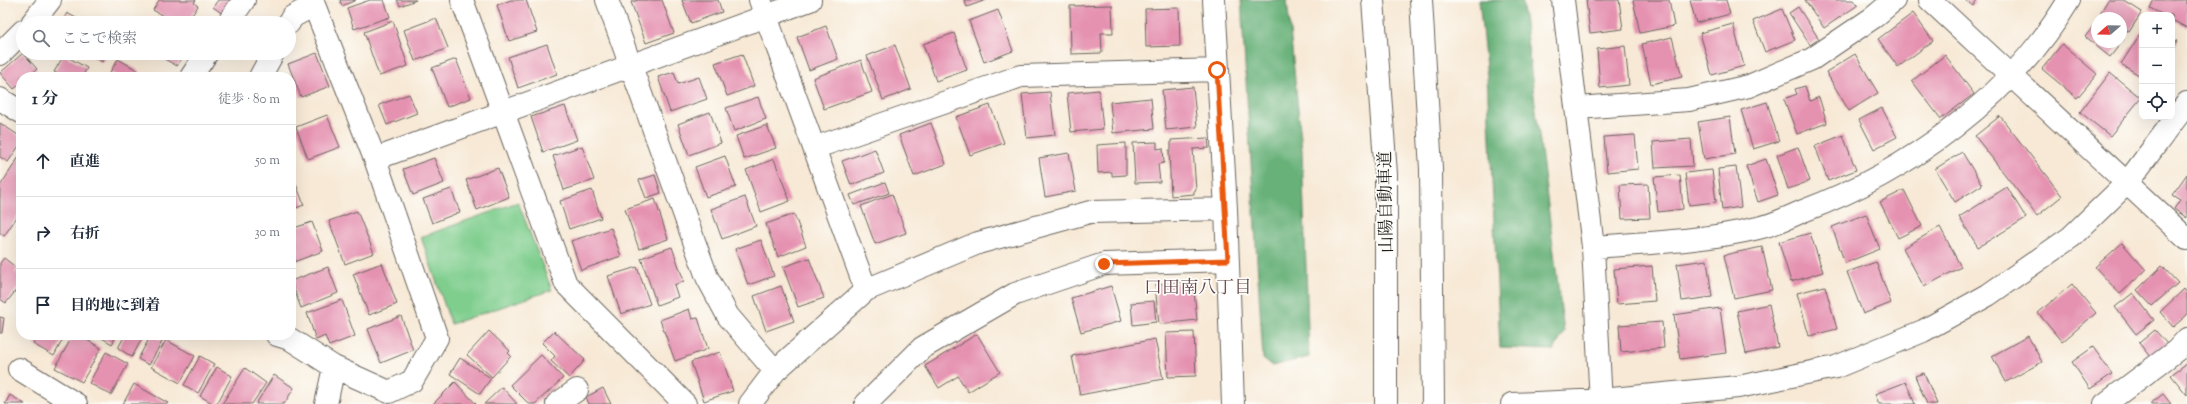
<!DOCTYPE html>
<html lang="ja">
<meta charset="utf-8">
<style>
body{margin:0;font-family:"Sorts Mill Goudy","Noto Serif JP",serif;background:#f2f2f3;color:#1f2937}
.controls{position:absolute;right:12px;top:12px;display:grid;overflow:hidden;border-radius:8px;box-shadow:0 4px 16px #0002}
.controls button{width:36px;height:36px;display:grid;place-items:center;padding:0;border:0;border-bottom:1px solid #e0e1e3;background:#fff;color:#1f2937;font:20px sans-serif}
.compass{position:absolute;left:2091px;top:12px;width:36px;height:36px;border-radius:50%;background:#fff;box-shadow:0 4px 16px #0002;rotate:250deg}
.stop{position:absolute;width:12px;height:12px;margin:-9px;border:3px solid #ea580c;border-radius:50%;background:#fff}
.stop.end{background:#ea580c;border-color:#fff;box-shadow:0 1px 4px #0008}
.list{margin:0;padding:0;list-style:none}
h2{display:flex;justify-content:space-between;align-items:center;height:52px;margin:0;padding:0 16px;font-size:17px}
h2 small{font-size:13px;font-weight:400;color:#747a83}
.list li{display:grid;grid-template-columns:26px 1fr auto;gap:12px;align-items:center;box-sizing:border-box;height:72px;padding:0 16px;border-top:1px solid #e0e1e3}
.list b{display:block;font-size:15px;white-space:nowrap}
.list em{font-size:13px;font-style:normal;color:#747a83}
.icon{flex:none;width:22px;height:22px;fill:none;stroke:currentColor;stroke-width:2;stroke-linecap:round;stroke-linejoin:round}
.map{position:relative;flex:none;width:2187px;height:404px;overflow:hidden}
.search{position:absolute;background:#fff;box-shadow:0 4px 16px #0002;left:16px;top:16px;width:280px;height:44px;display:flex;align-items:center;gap:10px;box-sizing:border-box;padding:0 14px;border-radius:22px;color:#747a83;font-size:15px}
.panel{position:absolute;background:#fff;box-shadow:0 4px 16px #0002;left:16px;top:72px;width:280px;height:268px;border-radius:16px}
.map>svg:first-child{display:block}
</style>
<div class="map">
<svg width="2187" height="404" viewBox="0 0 2187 404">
<rect width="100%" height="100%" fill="#fdfcf7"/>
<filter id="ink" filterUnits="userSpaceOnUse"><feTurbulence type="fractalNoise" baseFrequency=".025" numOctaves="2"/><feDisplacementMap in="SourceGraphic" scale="8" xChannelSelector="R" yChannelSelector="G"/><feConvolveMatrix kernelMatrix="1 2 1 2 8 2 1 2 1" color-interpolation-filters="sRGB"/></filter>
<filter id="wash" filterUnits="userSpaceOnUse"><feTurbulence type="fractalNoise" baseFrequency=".012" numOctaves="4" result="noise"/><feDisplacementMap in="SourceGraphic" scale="16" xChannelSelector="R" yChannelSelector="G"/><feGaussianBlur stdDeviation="0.9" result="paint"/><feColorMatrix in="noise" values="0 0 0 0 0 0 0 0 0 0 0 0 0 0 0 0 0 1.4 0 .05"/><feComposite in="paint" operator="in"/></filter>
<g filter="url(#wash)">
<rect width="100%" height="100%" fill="#f7e9d6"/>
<path fill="#7fce8e" stroke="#4e7555" d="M518,202L552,290L451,324L421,237Z"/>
<path fill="#67b179" stroke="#42664a" d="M1241,0H1287L1302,149L1309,357L1272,366L1263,359Z
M1479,0H1522L1564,332L1554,350L1500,348L1487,77Z"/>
<g id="blocks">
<path fill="#e592b1" d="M159,0H196L194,3L198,6L187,23H175L153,10Z
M218,0H231L223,14L213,7Z
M340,0H356L342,6Z
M370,0H384L390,17L354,29L347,8Z
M397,0H416L400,6Z
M511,0H526L537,32L509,41L497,5Z
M638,0H662L674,33L646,43L631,2Z
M682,0H718L722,12L691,23Z
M964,0H986L967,7Z
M1586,0H1619L1623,29L1590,33Z
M1633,0H1669L1674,26L1640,33Z
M1690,0H1726L1730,14L1696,23Z
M1805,0H1854L1858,5L1824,28Z
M1965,0H1977L1973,6Z
M2108,0H2123L2142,12L2129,32L2121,27V18H2107L2100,13Z
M2154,0H2187V28L2172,20V15H2163L2150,8Z
M1112,5L1113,33H1101L1102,53L1071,54L1070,6Z
M1798,7L1819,39L1810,45L1789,13Z
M1179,8L1180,46L1146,47L1145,9Z
M1782,9L1795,40L1765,52L1753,21Z
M998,10L1013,51L984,62L969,21Z
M67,13L85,23H61Z
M1913,13L1933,41L1898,67L1878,39Z
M436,18L448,48L415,61L404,30Z
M393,21L408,66L379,76L364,32Z
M2097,21V42H2121V37L2124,39L2110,57L2085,37Z
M1733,24L1744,66L1712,75L1700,33Z
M826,26L838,59L809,70L797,37Z
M2142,31V77L2121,64Z
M954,33L967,70L936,81L923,44Z
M1672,37L1682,77L1651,84L1642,44Z
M2172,38L2177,41L2172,50Z
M547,44L557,74L518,88L508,57Z
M2062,44L2097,74L2077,98L2042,69Z
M895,45L911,89L883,100L867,56Z
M1625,46L1629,85L1600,88L1597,49Z
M23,53L37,69L28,77H21V83L14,89L0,73Z
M86,53H107L102,62Z
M154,53H185L177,66Z
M317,53L330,86L301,97L288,64Z
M742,54L754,86L727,96L715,63Z
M1855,54L1878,93L1849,111L1826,72Z
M64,55L87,68L82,77H63L54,72Z
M1945,55L1974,94L1941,119L1912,81Z
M118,59L139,71L136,77H118L110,72Z
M456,59L471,98L447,107L432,68Z
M861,60L872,92L824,109L813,78Z
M674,72L678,84L699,77L707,99L670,112L658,77Z
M2110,73L2141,98L2110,136L2080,112Z
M1805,86L1810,101L1819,97L1827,123L1797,134L1784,99L1797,94L1795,89Z
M1193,87L1197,127L1166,130L1162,90Z
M1099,90L1103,129L1071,132L1067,93Z
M1050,92L1055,135L1027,138L1022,94Z
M409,94L417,113L387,125L379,105Z
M758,97L766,119L734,131L726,108Z
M1151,98L1154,129L1113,133L1110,102Z
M1767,102L1779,141L1753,149L1741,110Z
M990,105L1004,143L970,155L956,117Z
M565,106L577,140L543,152L531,117Z
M1882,108L1897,137L1874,149L1859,120Z
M710,112L721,143L689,155L678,124Z
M327,115L340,147L308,159L296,127Z
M2000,116L2062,196L2037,216L1975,136Z
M1730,117L1735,154L1704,159L1698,122Z
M0,123L21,137V143L8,162L0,157Z
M931,123L946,164L914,176L899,135Z
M767,125L776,148L744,159L736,136Z
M1635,135L1638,169L1607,172L1604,137Z
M1843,135L1856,170L1828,181L1815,146Z
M1208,138L1209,148L1193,149L1196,190H1194V194L1171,196L1169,150H1171V140Z
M1691,139L1693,166L1655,168L1653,142Z
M1157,142V149L1163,148L1164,163L1158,164L1160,182L1135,183L1133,143Z
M1126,143V175L1112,176V172L1098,173L1097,145Z
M582,146L594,180L564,190L553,156Z
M1798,147L1810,181L1788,189L1777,155Z
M875,149L884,173L851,185L842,161Z
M1962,152L1982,185L1955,202L1935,169Z
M1069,153L1076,191L1045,197L1039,158Z
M21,154V211L4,236L0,233V186Z
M725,156L736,187L706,197L695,167Z
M434,158L444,183L413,195L403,169Z
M774,159L790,201L761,212L746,170Z
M1766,159L1778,195L1758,202L1746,166Z
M1736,167L1741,207L1722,210L1718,169Z
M498,168L509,197L477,210L466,180Z
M1712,170L1716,202L1689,205L1685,173Z
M291,171L304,205L291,210Z
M2187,174V218L2174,209L2180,200L2172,195Z
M655,175L661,193L646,198L639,180Z
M1680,175L1683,209L1658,212L1654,177Z
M885,182L889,193L854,205L850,195Z
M1648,184L1650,218L1622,219L1620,185Z
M2007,187L2026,218L1978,247L1959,217Z
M451,189L460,212L432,223L423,199Z
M592,190L601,218L569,229L560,201Z
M1904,190L1922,226L1898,238L1880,202Z
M892,194L906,233L875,244L861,206Z
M745,197L756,226L722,239L711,209Z
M655,199L668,239L639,249L625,209Z
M357,211L374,253L345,264L329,221Z
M794,214L806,246L778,257L766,224Z
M1866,214L1880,249L1845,263L1832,227Z
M312,222L323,251L291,263V229Z
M1940,227L1961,267L1924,287L1903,248Z
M611,228L621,256L581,270L571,241Z
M1810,233L1823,272L1791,282L1779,242Z
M761,240L774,276L748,285L735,249Z
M2122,243L2146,270L2120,294L2095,267Z
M672,247L684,281L674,285L678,297L657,305L641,258Z
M1762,247L1772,290L1734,298L1724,255Z
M4,258L18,269L15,272L21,277V284L6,303L0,299V263Z
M809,258L824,298L798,307L783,267Z
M1707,260L1712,297L1682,301L1677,264Z
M1876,262L1891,303L1863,314L1847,272Z
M382,263L397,304L369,315L353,274Z
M1652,266L1655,301L1617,304L1614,269Z
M2162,266L2178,283L2152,306L2137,290Z
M328,267L338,293L301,308L291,281Z
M637,267L650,304L621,314L608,276Z
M1193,281L1197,320L1159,324L1155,285Z
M2072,284L2096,313L2062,342L2038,313Z
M781,286L794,321L766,331L754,296Z
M1111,286L1121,321L1081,332L1071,298Z
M1825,286L1837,329L1809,336L1797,293Z
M2184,289L2187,293V315L2173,327L2160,312Z
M2133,293L2154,320L2136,334L2115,307Z
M342,300L355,336L329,346L325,336L316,340L307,313Z
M1154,301L1156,322L1133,325L1131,303Z
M1769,304L1778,347L1746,354L1737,311Z
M1720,308L1726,353L1680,359L1674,315Z
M689,309L692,319L698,318L708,349L675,361L660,320Z
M401,316L413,350L381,363L368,329Z
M0,317L4,318L2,333H0Z
M1662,322L1664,348L1621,352L1619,325Z
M2155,330L2167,344L2151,358L2139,343Z
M489,331L510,351L508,353L511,356L492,377L467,355Z
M554,331L585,360L569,378L551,361L555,356L542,343Z
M1194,332L1196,376L1168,377L1166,333Z
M977,334L1000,372L968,392L958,376L939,388L925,366Z
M38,335H65L54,356L33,344Z
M73,335H78L101,348L82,382L55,368Z
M97,335H117L112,344Z
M125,335H144L132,357L118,348Z
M151,335L163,340L149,365L138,359Z
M2028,336L2042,362L2006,382L1992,356Z
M1155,339L1163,379L1080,395L1072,356Z
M166,340L195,356L180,383L151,367Z
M2093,347L2112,374L2090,389L2072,362Z
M106,352L128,364L111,395L89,383Z
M720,352L733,391L704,401L691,362Z
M541,355L563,378L535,404H529L510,385Z
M200,356L214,364L198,393L184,385Z
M460,358L491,378L480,394L450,374Z
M2187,363V395L2171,375Z
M217,367L232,376L217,404H214L200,396Z
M245,368L266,383L252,404H222Z
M1924,373L1937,404H1927L1915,376Z
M274,375L294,388L284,404H256Z
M455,382L476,404H433Z
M1906,382L1915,404H1879L1875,394Z
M134,384L168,403L167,404H123Z
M502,387L517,404H484Z
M603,388L611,404H589L586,397Z
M2163,394L2171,404H2150Z
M10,395L25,404H5Z"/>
</g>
</g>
<g filter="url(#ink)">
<use href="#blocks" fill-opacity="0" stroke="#69645d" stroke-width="1"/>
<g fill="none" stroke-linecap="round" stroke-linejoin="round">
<g stroke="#69645d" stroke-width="24">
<path id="minor" d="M462,0L566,284L685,404
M607,0L707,277L728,316L775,371
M760,0L866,290
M1214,0L1226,209L1233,404
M1563,0L1593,247L1601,404
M1930,0L2187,239
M32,23L50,0
M228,23L244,0
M289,23L292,17L314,5L375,159
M0,54L23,31
M191,77L207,53
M260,77L273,53
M0,99L21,112
M1577,108L1689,100L1749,86L1812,59L1874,17L1894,0
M814,148L1021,76L1217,70
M1593,247C1648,243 1704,241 1758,228C1773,225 1789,217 1803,211C1908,172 2011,97 2069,0
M277,335L290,339L334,367L389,392L412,381L437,338L375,159L810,0
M19,369L76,404
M326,404L334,367
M557,404L577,390
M750,404L775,371L866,290L978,243L1090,212L1226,209
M866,404L922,348L1015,294L1104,264L1228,260
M1512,404L1601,400L1738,387L1836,367L1923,331L1988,295L2071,237L2127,183L2187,103
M2105,404L2177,350L2187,339"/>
</g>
<g stroke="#69645d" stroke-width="24">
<path id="highway" d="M1373,0L1386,174V404
M1421,0L1431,169L1433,404"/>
</g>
<use href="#minor" stroke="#fff" stroke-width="22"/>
<use href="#highway" stroke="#fff" stroke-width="22"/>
</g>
</g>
<g fill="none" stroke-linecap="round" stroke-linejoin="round" filter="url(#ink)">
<path stroke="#ea580c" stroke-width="5" d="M1104,264L1228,260L1217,70"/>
</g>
<g text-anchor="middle" stroke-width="3.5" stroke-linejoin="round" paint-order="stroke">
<g font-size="17" fill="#1c1c1c" stroke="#fdfcf7">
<text transform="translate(1385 202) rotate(-91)" y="6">山陽自動車道</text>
</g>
<g font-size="18" fill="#624550" stroke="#fdfcf7">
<text x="1198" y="293">口田南八丁目</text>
</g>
</g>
</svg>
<div class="controls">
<button>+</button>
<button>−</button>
<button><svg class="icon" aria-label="locate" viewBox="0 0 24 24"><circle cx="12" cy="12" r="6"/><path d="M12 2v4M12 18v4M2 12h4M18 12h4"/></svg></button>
</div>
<svg class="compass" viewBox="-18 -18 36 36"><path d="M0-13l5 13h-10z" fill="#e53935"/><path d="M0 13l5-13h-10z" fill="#747a83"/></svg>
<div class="stop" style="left:1217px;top:70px"></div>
<div class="stop end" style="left:1104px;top:264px"></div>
<div class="search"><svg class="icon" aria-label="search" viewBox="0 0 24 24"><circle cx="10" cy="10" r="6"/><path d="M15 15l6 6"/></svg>ここで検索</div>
<section class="panel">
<h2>1 分<small>徒歩 · 80 m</small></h2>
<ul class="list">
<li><svg class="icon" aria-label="ahead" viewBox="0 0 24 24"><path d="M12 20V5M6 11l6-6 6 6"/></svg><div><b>直進</b></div><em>50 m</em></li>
<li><svg class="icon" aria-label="right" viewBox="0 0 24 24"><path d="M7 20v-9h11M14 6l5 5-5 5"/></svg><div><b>右折</b></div><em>30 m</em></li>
<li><svg class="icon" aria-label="arrive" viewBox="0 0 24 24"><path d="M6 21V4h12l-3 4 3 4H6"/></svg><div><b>目的地に到着</b></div></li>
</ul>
</section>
</div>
